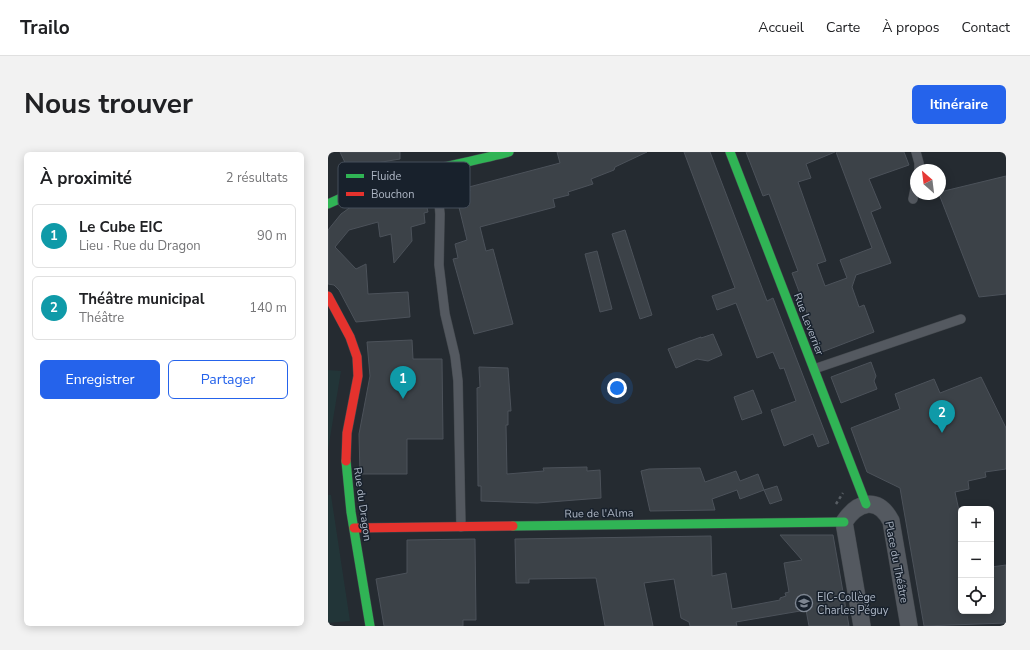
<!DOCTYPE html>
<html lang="fr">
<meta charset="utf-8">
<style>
body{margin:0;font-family:"Nunito Sans",sans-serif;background:#f2f2f2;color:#202124}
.controls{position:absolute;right:12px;bottom:12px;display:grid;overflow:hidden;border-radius:6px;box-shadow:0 2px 10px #0003}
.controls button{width:36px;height:36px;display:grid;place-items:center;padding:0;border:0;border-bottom:1px solid #e0e0e0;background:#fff;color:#202124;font:20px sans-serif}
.compass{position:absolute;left:582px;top:12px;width:36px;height:36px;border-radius:50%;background:#fff;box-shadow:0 2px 10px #0003;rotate:332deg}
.you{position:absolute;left:289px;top:236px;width:14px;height:14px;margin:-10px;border:3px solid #fff;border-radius:50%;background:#1a73e8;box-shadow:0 0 0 6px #1a73e833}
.badge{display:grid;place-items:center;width:26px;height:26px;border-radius:50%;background:#2563eb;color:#fff;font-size:13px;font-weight:700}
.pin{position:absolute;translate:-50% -33px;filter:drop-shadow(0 1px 2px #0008)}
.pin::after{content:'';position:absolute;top:21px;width:14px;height:12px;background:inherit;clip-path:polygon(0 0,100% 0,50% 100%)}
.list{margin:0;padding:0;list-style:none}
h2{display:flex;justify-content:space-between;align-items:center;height:52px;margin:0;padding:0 16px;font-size:17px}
h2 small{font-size:13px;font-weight:400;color:#757577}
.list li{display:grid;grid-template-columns:26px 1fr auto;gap:12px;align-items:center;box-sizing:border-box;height:64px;margin:0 8px 8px;padding:0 8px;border:1px solid #e0e0e0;border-radius:6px}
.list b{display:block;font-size:15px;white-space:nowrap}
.list p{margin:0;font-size:13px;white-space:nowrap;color:#757577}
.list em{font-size:13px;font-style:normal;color:#757577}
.actions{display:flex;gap:8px;padding:12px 16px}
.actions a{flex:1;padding:9px 0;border:1px solid #2563eb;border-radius:6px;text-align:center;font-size:14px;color:#2563eb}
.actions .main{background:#2563eb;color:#fff}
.icon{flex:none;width:22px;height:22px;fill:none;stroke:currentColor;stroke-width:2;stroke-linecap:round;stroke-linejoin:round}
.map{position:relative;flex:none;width:678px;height:474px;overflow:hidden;border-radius:6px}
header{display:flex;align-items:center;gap:24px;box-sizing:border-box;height:56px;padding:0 20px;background:#fff;border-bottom:1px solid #e0e0e0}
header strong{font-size:19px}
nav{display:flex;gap:22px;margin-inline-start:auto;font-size:14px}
.intro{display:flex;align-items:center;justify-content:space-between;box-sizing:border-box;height:96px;padding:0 24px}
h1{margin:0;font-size:28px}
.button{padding:10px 18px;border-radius:6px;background:#2563eb;color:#fff;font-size:14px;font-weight:700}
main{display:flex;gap:24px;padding:0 24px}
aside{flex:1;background:#fff;border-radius:6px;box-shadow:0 2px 10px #0003}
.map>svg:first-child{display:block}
</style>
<header>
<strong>Trailo</strong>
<nav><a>Accueil</a><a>Carte</a><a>À propos</a><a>Contact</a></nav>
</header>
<div class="intro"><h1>Nous trouver</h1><a class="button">Itinéraire</a></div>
<main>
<aside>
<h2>À proximité<small>2 résultats</small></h2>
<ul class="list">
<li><span class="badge" style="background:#0f9aa8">1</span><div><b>Le Cube EIC</b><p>Lieu · Rue du Dragon</p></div><em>90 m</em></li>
<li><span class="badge" style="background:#0f9aa8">2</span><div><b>Théâtre municipal</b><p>Théâtre</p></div><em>140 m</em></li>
</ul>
<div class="actions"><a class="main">Enregistrer</a><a>Partager</a></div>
</aside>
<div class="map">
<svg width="678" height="474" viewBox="0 0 678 474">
<rect width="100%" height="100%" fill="#252b31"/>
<path fill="#223538" d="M0,218L13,219L0,298Z
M0,343H3L22,469L0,471Z"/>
<path fill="#3c4248" stroke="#4c525a" d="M12,0H72V7L42,12L22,21Z
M229,0H319L287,15L286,18L263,27L265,32L240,40L241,43L225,47L227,55L152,75L158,99L165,97L185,172L146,182L125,107L130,106L127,92L139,88L128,43L142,39L141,35L232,11Z
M356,0H382L439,149L445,146L501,291L490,295L485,282L456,294L443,258L468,249L456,216L452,217L445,200L429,206L408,151L389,158L384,144L407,136Z
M418,0H507L478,12L483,26L470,30L498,109L489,112L497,134L519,126L512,108L544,96L508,0H576L581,13L541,27L553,56L543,60L563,111L528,123L524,135L531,155L536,153L546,180L494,200L464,121L470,119L441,42L435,44Z
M678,24V142L651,145L611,42L612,40Z
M94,34L100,60L96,61L97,71L83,75L84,89L66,111L63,82L52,85L50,70L21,78L7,95L28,117L38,112L40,142L80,140L82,165L28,170L11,138L6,133L0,132V78L13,62L24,54Z
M297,78L324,163L312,167L284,82Z
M269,99L284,157L272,160L257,102Z
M385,182L394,203L380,209L369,207L348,216L340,197L373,185V186Z
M84,188L85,207H114L115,287H79V322H32L31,282L42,224L39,190Z
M543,210L548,224L546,229L549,237L513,251L503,225Z
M151,215L180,216L183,259H180V273H178L179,322L216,319L215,316L259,315V319L272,318L273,346L209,351L153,349V334H150L149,236L152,235Z
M653,225L678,276V317L657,320L658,325L640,329L641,337L627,340L633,368V459H663V415L678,413V471L596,474L572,336L539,320L523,276L572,257L567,242L606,227L612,241Z
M425,238L434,261L414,268L406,245Z
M372,316L377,330L408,319L412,329L430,322L436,338L412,347L409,338L384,347L387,358L322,359L313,319L321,317Z
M449,334L454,348L442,352L436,338Z
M452,383H505L521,474H481L478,458L408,470L409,474H362L361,470L353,466L346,427L316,431L325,474H277L268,426L201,427V431H188L187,387L383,384L384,424L398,421L404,457L452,448V446L458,444L457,441L461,440L456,411L474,408Z
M147,387L148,468H135V474H56L48,427L79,421V388Z"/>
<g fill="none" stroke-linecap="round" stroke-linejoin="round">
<g stroke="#42474c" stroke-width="10">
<path id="lane" d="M588,0L591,11V18
M108,18L112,62L111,113L117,162L127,204L130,229L133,375
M585,47L588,32
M486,217L633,167"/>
</g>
<g stroke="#42474c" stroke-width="18">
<path id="street" d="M534,474L516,370C530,349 550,344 563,369L581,474"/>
</g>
<g stroke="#42474c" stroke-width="10">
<path id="fast" d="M402,0L538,352
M0,52C55,25 122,15 181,0
M18,309L23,360L42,474
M185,374L516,370"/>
</g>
<g stroke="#42474c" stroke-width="10">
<path id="jam" d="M0,144L22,185L29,205L30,224L19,281L18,309
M26,376L185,374"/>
</g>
<path stroke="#585e64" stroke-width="2.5" stroke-dasharray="3 3" stroke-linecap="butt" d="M508,352L515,341"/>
<use href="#lane" stroke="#545960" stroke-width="9"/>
<use href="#street" stroke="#545960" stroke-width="17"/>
<use href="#fast" stroke="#30b455" stroke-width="9"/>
<use href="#jam" stroke="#e5322d" stroke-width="9"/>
</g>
<defs>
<g id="school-ring" transform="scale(0.9)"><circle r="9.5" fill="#18212c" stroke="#7d8591" stroke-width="1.5"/><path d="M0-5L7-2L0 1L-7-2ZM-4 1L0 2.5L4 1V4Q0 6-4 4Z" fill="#7d8591"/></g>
</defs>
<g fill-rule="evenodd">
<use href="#school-ring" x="476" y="451"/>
</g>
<g text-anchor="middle" stroke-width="3" stroke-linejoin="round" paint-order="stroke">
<g font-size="11" fill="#adb6c4" stroke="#18212c">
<text transform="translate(481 172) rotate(69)" y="4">Rue Leverrier</text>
<text transform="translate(35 352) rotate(82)" y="4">Rue du Dragon</text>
<text transform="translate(271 361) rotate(-1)" y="4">Rue de l'Alma</text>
<text transform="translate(569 410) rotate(79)" y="4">Place du Théâtre</text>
</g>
<g font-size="11" fill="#adb6c4" stroke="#18212c" text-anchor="start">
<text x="489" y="449">EIC-Collège<tspan x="489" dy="13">Charles Péguy</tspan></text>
</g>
</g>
<rect x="10" y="10" width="132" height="46" rx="6" fill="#18212c" stroke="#454e5a" stroke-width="1"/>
<rect x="18" y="22" width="18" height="4" fill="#30b455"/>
<rect x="18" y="40" width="18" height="4" fill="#e5322d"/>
<g font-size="11" fill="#adb6c4">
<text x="43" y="28">Fluide</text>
<text x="43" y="46">Bouchon</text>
</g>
</svg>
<div class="controls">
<button>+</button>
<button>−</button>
<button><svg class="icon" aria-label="locate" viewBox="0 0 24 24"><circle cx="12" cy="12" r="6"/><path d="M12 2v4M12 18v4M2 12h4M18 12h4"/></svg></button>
</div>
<svg class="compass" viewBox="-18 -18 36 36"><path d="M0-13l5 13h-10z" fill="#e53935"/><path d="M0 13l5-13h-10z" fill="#757577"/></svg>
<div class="you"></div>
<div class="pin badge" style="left:75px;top:247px;background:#0f9aa8">1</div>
<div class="pin badge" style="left:614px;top:281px;background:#0f9aa8">2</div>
</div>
</main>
